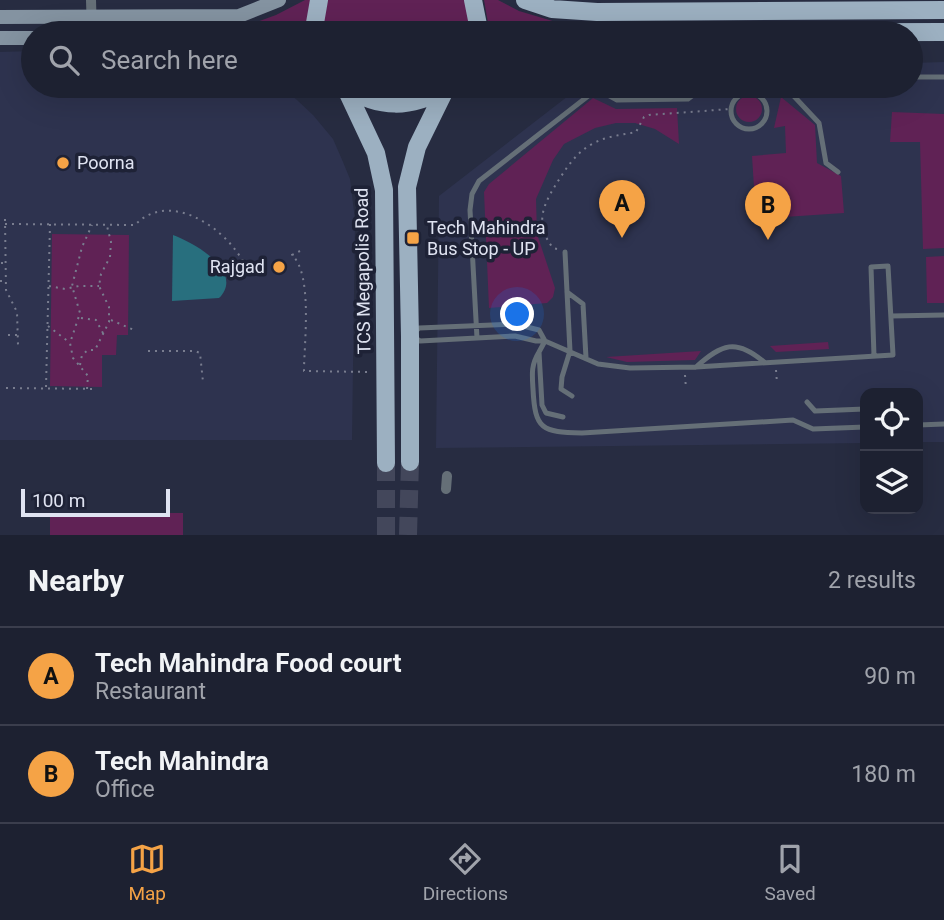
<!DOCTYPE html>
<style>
body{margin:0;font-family:Roboto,sans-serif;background:#252939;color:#f1f3f6}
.controls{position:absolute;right:21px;bottom:21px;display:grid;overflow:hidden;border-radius:14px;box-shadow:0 7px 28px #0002}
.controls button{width:63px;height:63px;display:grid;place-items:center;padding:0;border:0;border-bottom:2px solid #3b3e4d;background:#1d2131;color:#f1f3f6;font:35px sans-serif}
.scale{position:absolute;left:21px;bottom:18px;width:149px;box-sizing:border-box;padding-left:7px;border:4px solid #dfe3f1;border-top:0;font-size:19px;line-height:24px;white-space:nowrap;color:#dfe3f1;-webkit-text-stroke:5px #1e2236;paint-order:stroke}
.you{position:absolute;left:518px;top:315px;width:24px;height:24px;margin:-18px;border:5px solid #fff;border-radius:50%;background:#1a73e8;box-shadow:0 0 0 10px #1a73e833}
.badge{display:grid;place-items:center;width:46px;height:46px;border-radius:50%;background:#f5a346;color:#111;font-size:23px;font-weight:700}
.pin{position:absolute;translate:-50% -58px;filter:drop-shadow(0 2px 4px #0008)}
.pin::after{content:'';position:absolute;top:37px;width:24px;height:21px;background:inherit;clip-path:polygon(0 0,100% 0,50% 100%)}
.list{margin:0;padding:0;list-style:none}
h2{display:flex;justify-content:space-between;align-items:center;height:91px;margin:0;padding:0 28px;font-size:30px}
h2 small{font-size:23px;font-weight:400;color:#a0a3ab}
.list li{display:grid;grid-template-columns:46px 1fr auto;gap:21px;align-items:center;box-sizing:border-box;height:98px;padding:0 28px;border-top:2px solid #3b3e4d}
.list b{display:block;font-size:26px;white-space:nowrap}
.list p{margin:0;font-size:23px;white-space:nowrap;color:#a0a3ab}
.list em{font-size:23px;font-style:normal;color:#a0a3ab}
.icon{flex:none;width:38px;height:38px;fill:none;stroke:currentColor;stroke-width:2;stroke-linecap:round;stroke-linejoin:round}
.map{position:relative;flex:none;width:944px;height:535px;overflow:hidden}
.search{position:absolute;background:#1d2131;box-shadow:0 7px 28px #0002;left:21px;right:21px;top:21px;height:77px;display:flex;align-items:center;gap:18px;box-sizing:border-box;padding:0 24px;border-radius:38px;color:#a0a3ab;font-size:26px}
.sheet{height:287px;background:#1d2131}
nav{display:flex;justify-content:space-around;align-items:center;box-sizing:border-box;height:98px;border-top:2px solid #3b3e4d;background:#1d2131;font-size:19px;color:#a0a3ab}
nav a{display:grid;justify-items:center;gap:4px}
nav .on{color:#f5a346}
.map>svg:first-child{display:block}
</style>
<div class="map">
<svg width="944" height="535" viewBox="0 0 944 535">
<rect width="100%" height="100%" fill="#272c41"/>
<path fill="#2e334f" d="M33,51V86H282L313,115L333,139L343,162L350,179L355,220L352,440H0V52Z
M944,62V442H918V393H865V443L436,448L439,196L581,86H911V63Z"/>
<path fill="#602255" d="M305,0H312L308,33H256L240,28L276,15Z
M328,0H465L469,25L468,33H324L323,23Z
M484,0H498L519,11L556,22L524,33H487L488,23Z
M358,86H434C404,98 388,99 358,86Z
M736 109a13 13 0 1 1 26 0a13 13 0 1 1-26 0Z
M781,97L815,125L817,163L841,176L844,213L756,219L752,156L786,153L785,126L774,128Z
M593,98L616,109L677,108L679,144L655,129L635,123H616L595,128L564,144L553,160L536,199L537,234L555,288L553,297L547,303L489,308L484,192L489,184Z
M892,112L944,114V248L923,249L920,142H890Z
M52,234L129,235L128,335H117L116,355H102V387L50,386Z
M944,256V303H927L926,257Z
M828,342L829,349L776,352L770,346Z
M701,351L695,360L627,362L606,357Z
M50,513H183V535H50Z"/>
<path fill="#286f7e" d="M173,235C195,243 245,272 219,298L172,301Z"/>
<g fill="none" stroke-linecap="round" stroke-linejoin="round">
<path stroke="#43475b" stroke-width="18" stroke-dasharray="18 9" stroke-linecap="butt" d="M386,463V535
M408,535L410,462"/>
<path stroke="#797d8f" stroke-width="2" stroke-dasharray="2 5" stroke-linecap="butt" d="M5,219L6,290L17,312L18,345
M5,224L135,225C168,190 223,226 242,260L261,264
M557,249L553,248C533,222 544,203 560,178C569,164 578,151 594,143C607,136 622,135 636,132L644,117L649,115L730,109
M300,251L292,255C313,274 304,344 304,371L370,372
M2,264V259
M1,280V286
M49,286L65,289L79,286H99
M81,318L96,320L104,335
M111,320L134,330
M48,326L69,342
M8,335H17
M148,351H195L200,353L203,382
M80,365L82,355L88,350H95L109,322V307L99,286L101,274L110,257L111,242L107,226
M776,370L777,383
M685,375L686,389
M46,387L50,224
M6,388L97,389
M87,389L88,376L73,358L70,343L80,313L72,286L82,247L92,225"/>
<path stroke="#656f77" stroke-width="5" d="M911,77H944
M718,86L738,96
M597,89L617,100L688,99L705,86
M768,92H790L798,86
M790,92L819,123L826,163L838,172
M731 111a18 18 0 1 1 36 0a18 18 0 1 1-36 0Z
M565,252L570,351L562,377L561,389L572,396
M567,292L583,304L586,358
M891,316L944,315
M414,333L419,328L515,324L539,330L545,341
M415,338L420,341L515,336L536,341H545L598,364L630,368L696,367L893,355L888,266L871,267L874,356
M477,338L470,210L472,194L479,181L601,86
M545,341L539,352L542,405L546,413L563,417
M539,352C531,365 532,374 533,389C535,430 542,432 582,433L793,420L813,429L865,427
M696,367C722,344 736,338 764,362
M807,402L815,411L865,409
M918,425L944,424"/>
<path stroke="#656f77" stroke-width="10" d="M91,0L92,33
M446,489L447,476"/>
<path stroke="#8493a1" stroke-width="14" d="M0,17L239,16L279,0
M0,38H33"/>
<path stroke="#9cb0c1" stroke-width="18" d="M473,0L478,25L477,33
M525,0L552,9L597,12L944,10
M316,33L315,23L319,0
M571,33L944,32
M345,87L376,153L384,190L386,463
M345,87C379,109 411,109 446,88
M410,462V336L407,187L417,147L446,88"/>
</g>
<g fill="#f5a346" stroke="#1e2236" stroke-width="2.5">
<circle cx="63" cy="163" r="7"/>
<rect x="406" y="231" width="14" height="14" rx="3.5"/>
<circle cx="279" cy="267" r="7"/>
</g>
<g text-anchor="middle" stroke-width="7" stroke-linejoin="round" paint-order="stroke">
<g font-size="18" fill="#dfe3f1" stroke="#1e2236" text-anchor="start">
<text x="77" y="169">Poorna</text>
<text x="427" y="234">Tech Mahindra<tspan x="427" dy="21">Bus Stop - UP</tspan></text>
<text x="265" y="273" text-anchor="end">Rajgad</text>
</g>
<g font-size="18" fill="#dfe3f1" stroke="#1e2236">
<text transform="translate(363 271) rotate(-91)" y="6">TCS Megapolis Road</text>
</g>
</g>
</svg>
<div class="controls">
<button><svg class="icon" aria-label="locate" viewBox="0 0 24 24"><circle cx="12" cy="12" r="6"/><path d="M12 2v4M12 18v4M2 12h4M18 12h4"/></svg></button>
<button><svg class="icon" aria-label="layers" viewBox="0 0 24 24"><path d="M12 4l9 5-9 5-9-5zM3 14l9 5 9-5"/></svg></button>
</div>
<div class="scale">100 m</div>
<div class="you"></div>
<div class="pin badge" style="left:622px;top:238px">A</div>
<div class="pin badge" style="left:768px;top:240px">B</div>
<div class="search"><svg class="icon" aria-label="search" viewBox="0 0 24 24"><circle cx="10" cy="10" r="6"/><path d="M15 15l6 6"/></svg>Search here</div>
</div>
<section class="sheet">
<h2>Nearby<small>2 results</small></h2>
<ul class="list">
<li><span class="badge">A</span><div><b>Tech Mahindra Food court</b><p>Restaurant</p></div><em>90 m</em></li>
<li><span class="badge">B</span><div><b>Tech Mahindra</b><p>Office</p></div><em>180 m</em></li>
</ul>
</section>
<nav>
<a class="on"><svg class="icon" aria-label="map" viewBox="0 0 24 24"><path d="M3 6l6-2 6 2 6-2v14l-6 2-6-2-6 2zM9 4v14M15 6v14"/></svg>Map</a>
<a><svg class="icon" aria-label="directions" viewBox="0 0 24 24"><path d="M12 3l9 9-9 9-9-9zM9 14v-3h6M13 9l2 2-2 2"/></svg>Directions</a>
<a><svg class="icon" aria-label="saved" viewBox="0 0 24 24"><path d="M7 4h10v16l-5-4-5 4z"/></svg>Saved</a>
</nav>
